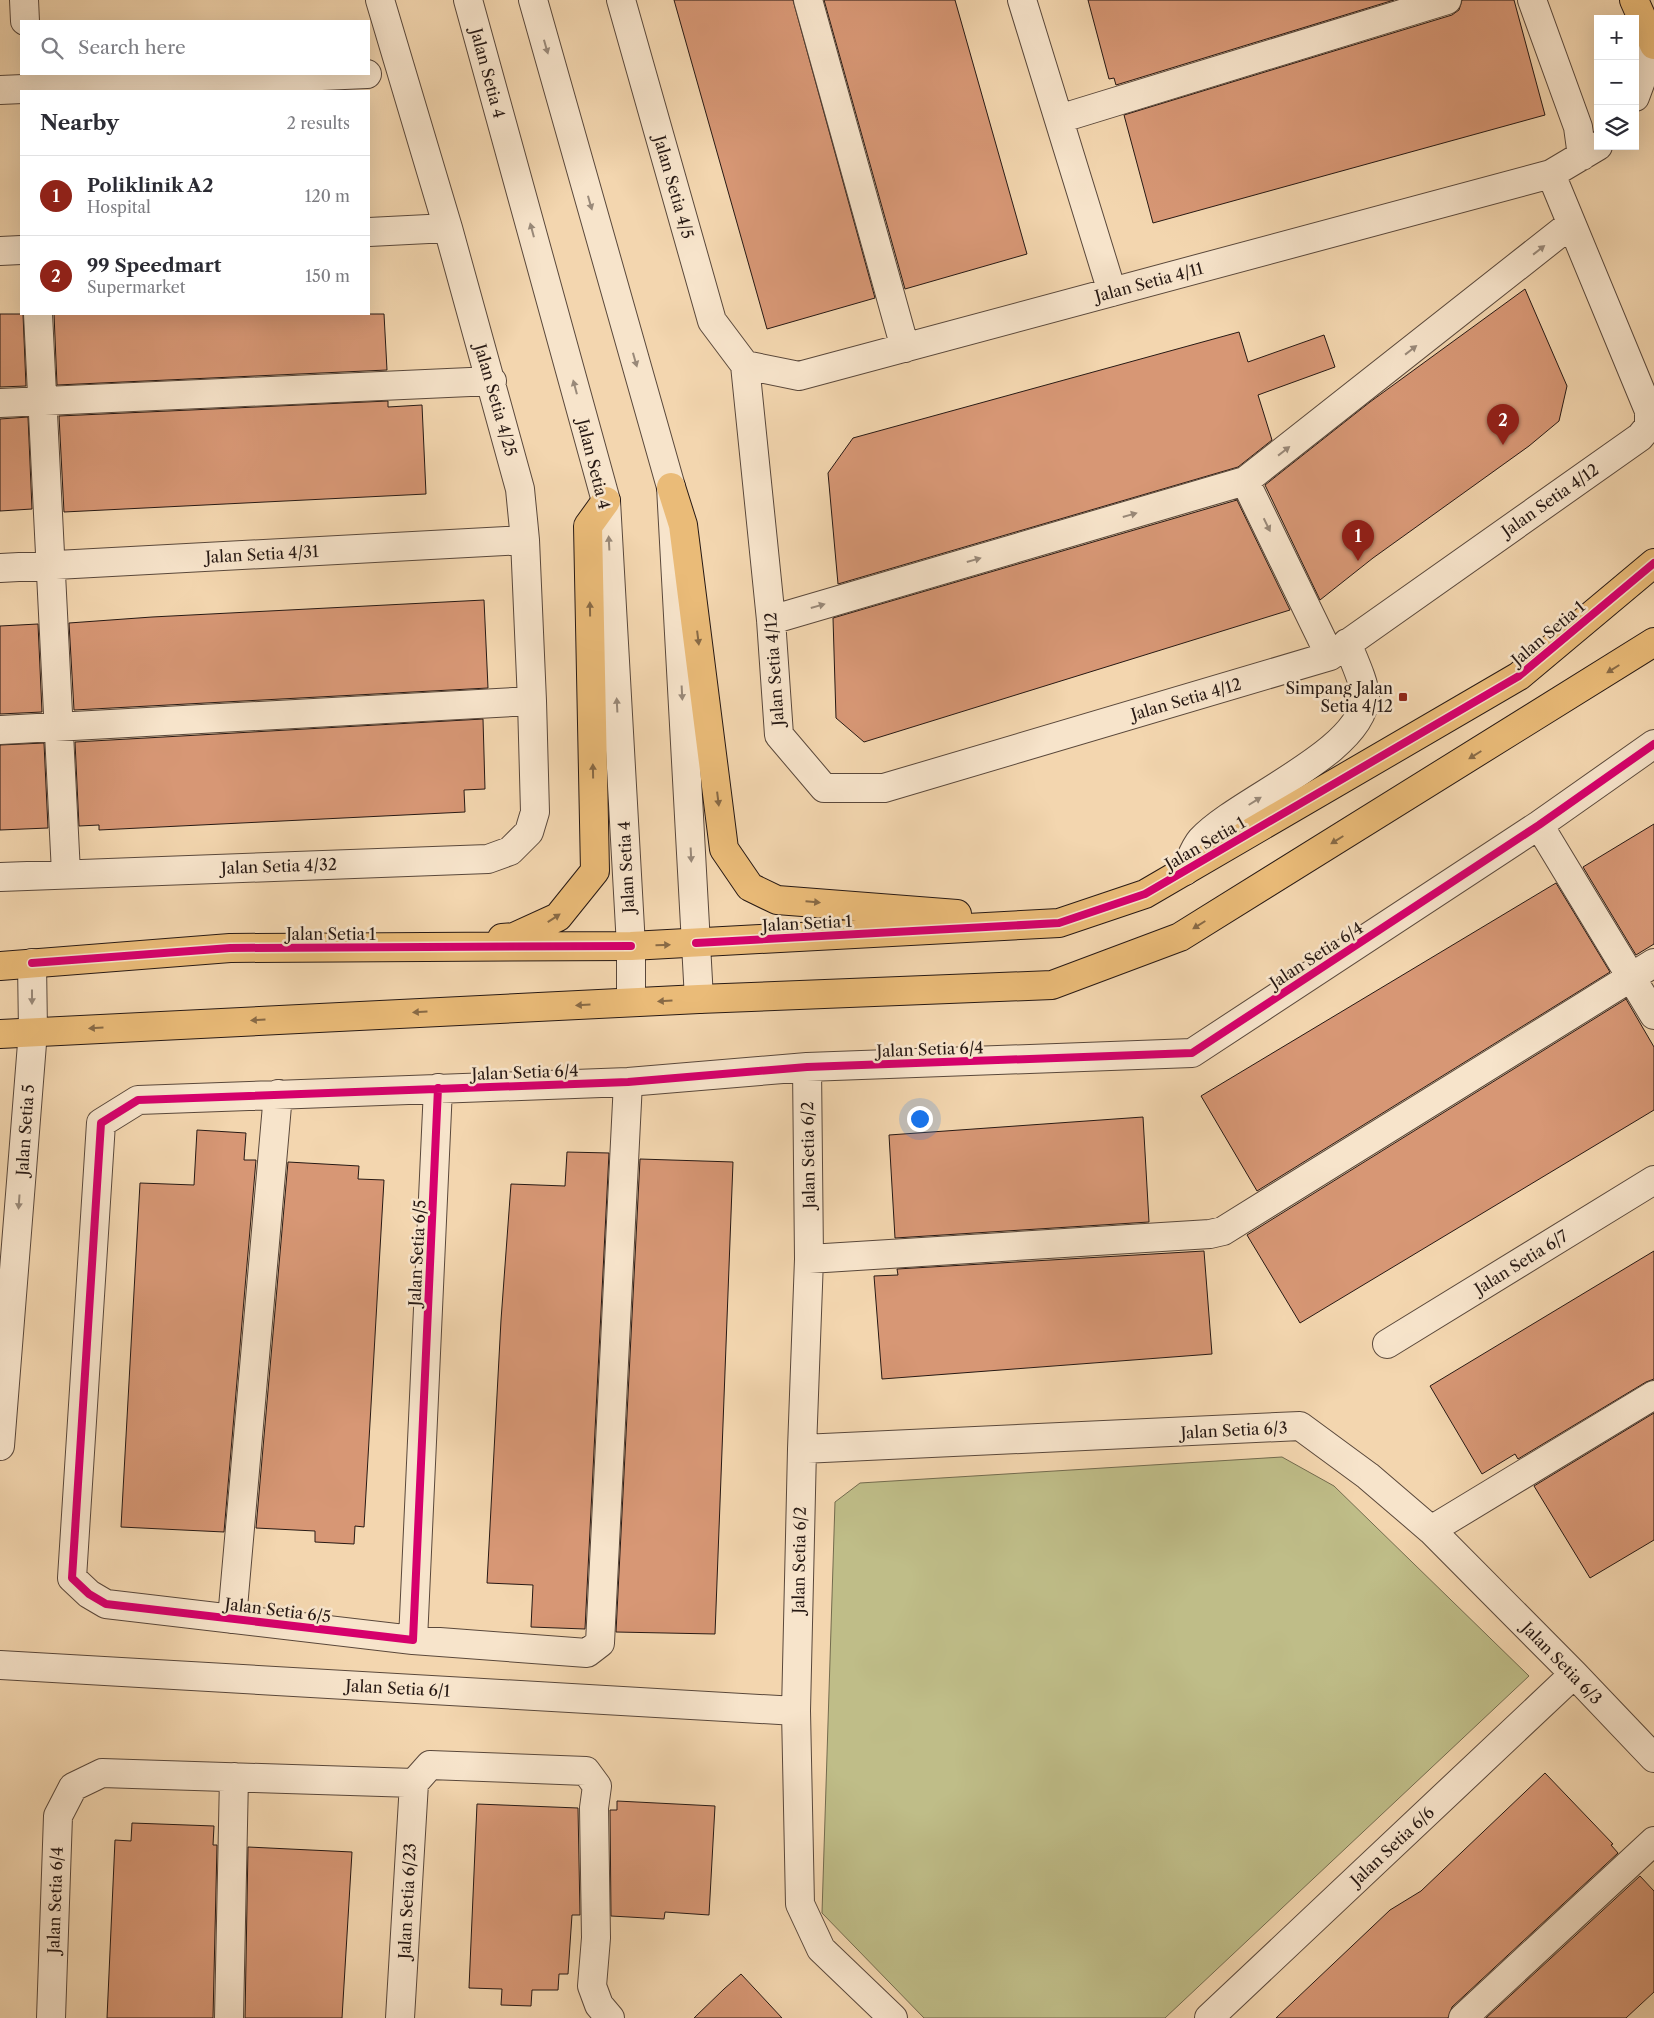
<!DOCTYPE html>
<meta charset="utf-8">
<style>
body{margin:0;font-family:"Libre Caslon Text",serif;background:#f2f2f3;color:#2b2b33}
.controls{position:absolute;right:15px;top:15px;display:grid;overflow:hidden;border-radius:0px;box-shadow:0 5px 20px #0002}
.controls button{width:45px;height:45px;display:grid;place-items:center;padding:0;border:0;border-bottom:1px solid #e1e1e2;background:#fff;color:#2b2b33;font:25px sans-serif}
.you{position:absolute;left:919px;top:1118px;width:18px;height:18px;margin:-12px;border:4px solid #fff;border-radius:50%;background:#1a73e8;box-shadow:0 0 0 8px #1a73e833}
.badge{display:grid;place-items:center;width:32px;height:32px;border-radius:50%;background:#8f2418;color:#fff;font-size:16px;font-weight:700}
.pin{position:absolute;translate:-50% -41px;filter:drop-shadow(0 1px 2px #0008)}
.pin::after{content:'';position:absolute;top:26px;width:18px;height:15px;background:inherit;clip-path:polygon(0 0,100% 0,50% 100%)}
.list{margin:0;padding:0;list-style:none}
h2{display:flex;justify-content:space-between;align-items:center;height:65px;margin:0;padding:0 20px;font-size:21px}
h2 small{font-size:16px;font-weight:400;color:#7c7c81}
.list li{display:grid;grid-template-columns:32px 1fr auto;gap:15px;align-items:center;box-sizing:border-box;height:80px;padding:0 20px;border-top:1px solid #e1e1e2}
.list b{display:block;font-size:19px;white-space:nowrap}
.list p{margin:0;font-size:16px;white-space:nowrap;color:#7c7c81}
.list em{font-size:16px;font-style:normal;color:#7c7c81}
.icon{flex:none;width:28px;height:28px;fill:none;stroke:currentColor;stroke-width:2;stroke-linecap:round;stroke-linejoin:round}
.map{position:relative;flex:none;width:1654px;height:2018px;overflow:hidden}
.search{position:absolute;background:#fff;box-shadow:0 5px 20px #0002;left:20px;top:20px;width:350px;height:55px;display:flex;align-items:center;gap:12px;box-sizing:border-box;padding:0 18px;border-radius:0px;color:#7c7c81;font-size:19px}
.panel{position:absolute;background:#fff;box-shadow:0 5px 20px #0002;left:20px;top:90px;width:350px;height:225px;border-radius:0px}
.map>svg:first-child{display:block}
</style>
<div class="map">
<svg width="1654" height="2018" viewBox="0 0 1654 2018">
<rect width="100%" height="100%" fill="#f3d6af"/>
<filter id="stains"><feTurbulence type="fractalNoise" baseFrequency=".004" numOctaves="4"/><feColorMatrix values="0 0 0 0 .2 0 0 0 0 .09 0 0 0 0 .02 0 0 0 .5 -.17"/></filter>
<radialGradient id="worn" r=".72"><stop offset=".6" stop-color="#630" stop-opacity="0"/><stop offset="1" stop-color="#630" stop-opacity=".3"/></radialGradient>
<path fill="#bfbd88" stroke="#736b4e" d="M1282,1457L1334,1486L1529,1676L1165,2018H924L822,1913L835,1502L860,1483Z"/>
<path fill="#d79775" stroke="#271914" d="M674,0H793L875,298L767,329Z
M824,0H955L1027,254L905,289Z
M1088,0H1394L1116,85L1114,78L1109,79Z
M1462,0H1514L1545,115L1153,223L1124,115L1452,15L1459,10Z
M1525,289L1567,386L1559,421L1529,446L1373,558L1320,600L1265,485L1370,402Z
M0,314H23L26,386L0,387Z
M54,314H384L387,370L57,385Z
M1239,332L1248,362L1324,335L1335,367L1258,395L1272,440L1238,467L838,584L828,473L853,438Z
M388,401V407L422,405L426,494L64,512L59,416Z
M28,417L32,509L0,511V419Z
M1237,500L1290,610L864,742L836,718L833,618Z
M484,600L488,688L74,710L69,623L152,617Z
M38,624L42,712L0,714V626Z
M483,719L485,789L464,790L465,812L99,830V825L79,826L75,742Z
M44,743L48,828L0,830V745Z
M1654,824V944L1636,955L1583,867Z
M1556,883L1610,972L1257,1191L1201,1096Z
M1626,999L1654,1047V1110L1300,1323L1247,1235Z
M1143,1117L1149,1222L895,1238L889,1135Z
M197,1130L246,1133L244,1160H256L224,1532L121,1527L140,1183L194,1185Z
M567,1152L609,1153L585,1629L531,1627L533,1585L487,1583L501,1320L511,1184L565,1186Z
M640,1159L733,1162L715,1634L616,1632Z
M288,1162L359,1166L358,1179L384,1180L364,1527L355,1526L354,1544L315,1542V1531L256,1528Z
M1204,1251L1212,1354L882,1379L874,1276L898,1275L897,1269Z
M1654,1251V1379L1646,1382L1518,1459L1515,1454L1482,1474L1430,1386Z
M1654,1413V1540L1590,1578L1534,1486Z
M1545,1773L1613,1844L1611,1845L1618,1853L1452,2007L1448,2018H1276L1390,1910L1421,1891Z
M617,1801L715,1806L709,1915L665,1912L664,1919L611,1916L610,1810H617Z
M477,1804L578,1808L580,1915H572L568,1974H559L558,1990H532L531,2006L501,2005L502,1989L469,1988Z
M132,1823L214,1826L213,1845H217L213,2018H107L115,1840L131,1841Z
M248,1847L352,1852L342,2018H245Z
M1640,1876L1654,1891V1992L1626,2018H1486Z
M741,1974L782,2018H694L724,1989Z"/>
<g fill="none" stroke-linecap="round" stroke-linejoin="round">
<g stroke="#5a483b" stroke-width="30">
<path id="minor" d="M24,0L25,21
M468,0L606,501L631,946V1002
M533,0L671,487L699,999
M621,0L712,321L745,365
M808,0L905,348
M1022,0L1112,292
M1532,0L1578,127L1582,156
M0,90L367,74
M1635,97L1654,46
M1059,119L1447,0
M369,232L448,228
M0,251L21,250
M38,314L66,873
M745,365L771,620L779,735L824,788H884L1330,656L1640,437L1649,426V411L1551,174
M745,365L799,376L1551,174L1598,146
M0,403L492,381
M1245,481L1330,656
M0,568L525,540
M771,620L1245,481L1571,224
M0,730L532,701
M1539,825L1654,1015
M1185,871C1190,861 1194,848 1201,840C1238,800 1361,753 1365,698C1366,685 1352,656 1347,643
M0,877L488,859L510,851L529,832L535,812L532,701L525,540L520,489L448,228L380,0
M807,1067L809,1259L802,1449L796,1711L800,1904L821,1949L893,2018
M438,1088L413,1640L106,1604L89,1594L72,1578L101,1123L138,1100L628,1082L807,1067L1192,1053L1539,825L1654,744
M809,1259L1210,1234L1223,1231L1654,963
M1387,1344L1654,1180
M0,1446L33,1031L32,963
M802,1449L1300,1426L1368,1476L1431,1530L1574,1674L1654,1758
M1431,1530L1654,1395
M232,1619L278,1094
M413,1640L587,1653L600,1643L628,1082
M0,1665L796,1711
M51,2018L58,1816L73,1787L102,1773L414,1783L430,1765L586,1771L597,1786L594,1808L596,1938L592,1986L599,2005L610,2018
M229,2018L234,1777
M400,2018L414,1783
M1209,2018L1574,1674
M1463,2018L1654,1841"/>
</g>
<g stroke="#271914" stroke-width="30">
<path id="major" d="M1634,0L1654,45
M671,487L683,525L724,849L750,887L777,900L957,914
M502,938L514,937L558,917L595,871L588,526L606,501
M0,966L230,948L631,946L1059,923L1145,894L1519,676L1654,563
M0,1034L699,999L1052,985L1180,937L1654,642"/>
</g>
<use href="#minor" stroke="#f7e4cb" stroke-width="28"/>
<use href="#major" stroke="#eabb78" stroke-width="28"/>
<g stroke="#f7e4cb" stroke-width="11">
<path id="cycleway" d="M696,943L1059,923L1145,894L1519,676L1654,563
M32,963L230,948L631,946
M438,1088L413,1640L106,1604L89,1594L72,1578L101,1123L138,1100L628,1082L807,1067L1192,1053L1539,825L1654,744"/>
</g>
<use href="#cycleway" stroke="#d6006c" stroke-width="8"/>
</g>
<defs><path id="oneway-solid" d="M-6-.8H1V-3.2L6.5 0L1 3.2V.8H-6Z" transform="scale(1.25)"/></defs>
<g fill="#998979">
<use href="#oneway-solid" transform="translate(546 47) rotate(74)"/>
<use href="#oneway-solid" transform="translate(590 203) rotate(74)"/>
<use href="#oneway-solid" transform="translate(532 230) rotate(-105)"/>
<use href="#oneway-solid" transform="translate(1539 250) rotate(-38)"/>
<use href="#oneway-solid" transform="translate(1411 350) rotate(-38)"/>
<use href="#oneway-solid" transform="translate(635 360) rotate(74)"/>
<use href="#oneway-solid" transform="translate(575 387) rotate(-105)"/>
<use href="#oneway-solid" transform="translate(1284 451) rotate(-38)"/>
<use href="#oneway-solid" transform="translate(1130 515) rotate(-16)"/>
<use href="#oneway-solid" transform="translate(1267 525) rotate(64)"/>
<use href="#oneway-solid" transform="translate(609 543) rotate(-93)"/>
<use href="#oneway-solid" transform="translate(974 560) rotate(-16)"/>
<use href="#oneway-solid" transform="translate(818 606) rotate(-16)"/>
<use href="#oneway-solid" transform="translate(682 693) rotate(87)"/>
<use href="#oneway-solid" transform="translate(617 705) rotate(-93)"/>
<use href="#oneway-solid" transform="translate(1255 801) rotate(-32)"/>
<use href="#oneway-solid" transform="translate(691 855) rotate(87)"/>
<use href="#oneway-solid" transform="translate(32 997) rotate(90)"/>
<use href="#oneway-solid" transform="translate(19 1202) rotate(94)"/>
</g>
<g fill="#886a46">
<use href="#oneway-solid" transform="translate(590 609) rotate(-91)"/>
<use href="#oneway-solid" transform="translate(698 638) rotate(83)"/>
<use href="#oneway-solid" transform="translate(1613 669) rotate(148)"/>
<use href="#oneway-solid" transform="translate(1475 755) rotate(148)"/>
<use href="#oneway-solid" transform="translate(593 771) rotate(-91)"/>
<use href="#oneway-solid" transform="translate(718 799) rotate(83)"/>
<use href="#oneway-solid" transform="translate(1337 840) rotate(148)"/>
<use href="#oneway-solid" transform="translate(813 902) rotate(5)"/>
<use href="#oneway-solid" transform="translate(554 918) rotate(-33)"/>
<use href="#oneway-solid" transform="translate(1199 925) rotate(148)"/>
<use href="#oneway-solid" transform="translate(663 945) rotate(-2)"/>
<use href="#oneway-solid" transform="translate(665 1001) rotate(177)"/>
<use href="#oneway-solid" transform="translate(583 1005) rotate(177)"/>
<use href="#oneway-solid" transform="translate(420 1012) rotate(177)"/>
<use href="#oneway-solid" transform="translate(258 1020) rotate(177)"/>
<use href="#oneway-solid" transform="translate(96 1028) rotate(177)"/>
</g>
<rect fill="#8f2418" stroke="#f7e4cb" stroke-width="2" x="1398" y="692" width="10" height="10" rx="2.5"/>
<g text-anchor="middle" stroke-width="5" stroke-linejoin="round" paint-order="stroke">
<g font-size="16" fill="#271914" stroke="#f7e4cb">
<text transform="translate(488 73) rotate(75)" y="6">Jalan Setia 4</text>
<text transform="translate(674 187) rotate(74)" y="6">Jalan Setia 4/5</text>
<text transform="translate(1149 282) rotate(-15)" y="6">Jalan Setia 4/11</text>
<text transform="translate(496 400) rotate(74)" y="6">Jalan Setia 4/25</text>
<text transform="translate(594 464) rotate(76)" y="6">Jalan Setia 4</text>
<text transform="translate(1550 500) rotate(-35)" y="6">Jalan Setia 4/12</text>
<text transform="translate(262 554) rotate(-3)" y="6">Jalan Setia 4/31</text>
<text transform="translate(1548 633) rotate(-40)" y="6">Jalan Setia 1</text>
<text transform="translate(774 669) rotate(-94)" y="6">Jalan Setia 4/12</text>
<text transform="translate(1186 699) rotate(-16)" y="6">Jalan Setia 4/12</text>
<text transform="translate(1205 843) rotate(-30)" y="6">Jalan Setia 1</text>
<text transform="translate(279 866) rotate(-2)" y="6">Jalan Setia 4/32</text>
<text transform="translate(626 867) rotate(-93)" y="6">Jalan Setia 4</text>
<text transform="translate(807 923) rotate(-3)" y="6">Jalan Setia 1</text>
<text x="331" y="940">Jalan Setia 1</text>
<text transform="translate(1316 955) rotate(-33)" y="6">Jalan Setia 6/4</text>
<text transform="translate(930 1049) rotate(-2)" y="6">Jalan Setia 6/4</text>
<text transform="translate(525 1072) rotate(-2)" y="6">Jalan Setia 6/4</text>
<text transform="translate(25 1130) rotate(-86)" y="6">Jalan Setia 5</text>
<text transform="translate(808 1155) rotate(-91)" y="6">Jalan Setia 6/2</text>
<text transform="translate(417 1253) rotate(-87)" y="6">Jalan Setia 6/5</text>
<text transform="translate(1521 1262) rotate(-32)" y="6">Jalan Setia 6/7</text>
<text transform="translate(1234 1430) rotate(-3)" y="6">Jalan Setia 6/3</text>
<text transform="translate(799 1560) rotate(-89)" y="6">Jalan Setia 6/2</text>
<text transform="translate(278 1610) rotate(7)" y="6">Jalan Setia 6/5</text>
<text transform="translate(1562 1663) rotate(46)" y="6">Jalan Setia 6/3</text>
<text transform="translate(398 1688) rotate(3)" y="6">Jalan Setia 6/1</text>
<text transform="translate(1392 1846) rotate(-43)" y="6">Jalan Setia 6/6</text>
<text transform="translate(55 1900) rotate(-88)" y="6">Jalan Setia 6/4</text>
<text transform="translate(407 1901) rotate(-87)" y="6">Jalan Setia 6/23</text>
</g>
<g font-size="16" fill="#271914" stroke="#f7e4cb" text-anchor="end">
<text x="1393" y="694">Simpang Jalan<tspan x="1393" dy="18">Setia 4/12</tspan></text>
</g>
</g>
<rect width="100%" height="100%" filter="url(#stains)"/>
<rect width="100%" height="100%" fill="url(#worn)"/>
</svg>
<div class="controls">
<button>+</button>
<button>−</button>
<button><svg class="icon" aria-label="layers" viewBox="0 0 24 24"><path d="M12 4l9 5-9 5-9-5zM3 14l9 5 9-5"/></svg></button>
</div>
<div class="you"></div>
<div class="pin badge" style="left:1358px;top:561px">1</div>
<div class="pin badge" style="left:1503px;top:445px">2</div>
<div class="search"><svg class="icon" aria-label="search" viewBox="0 0 24 24"><circle cx="10" cy="10" r="6"/><path d="M15 15l6 6"/></svg>Search here</div>
<section class="panel">
<h2>Nearby<small>2 results</small></h2>
<ul class="list">
<li><span class="badge">1</span><div><b>Poliklinik A2</b><p>Hospital</p></div><em>120 m</em></li>
<li><span class="badge">2</span><div><b>99 Speedmart</b><p>Supermarket</p></div><em>150 m</em></li>
</ul>
</section>
</div>
